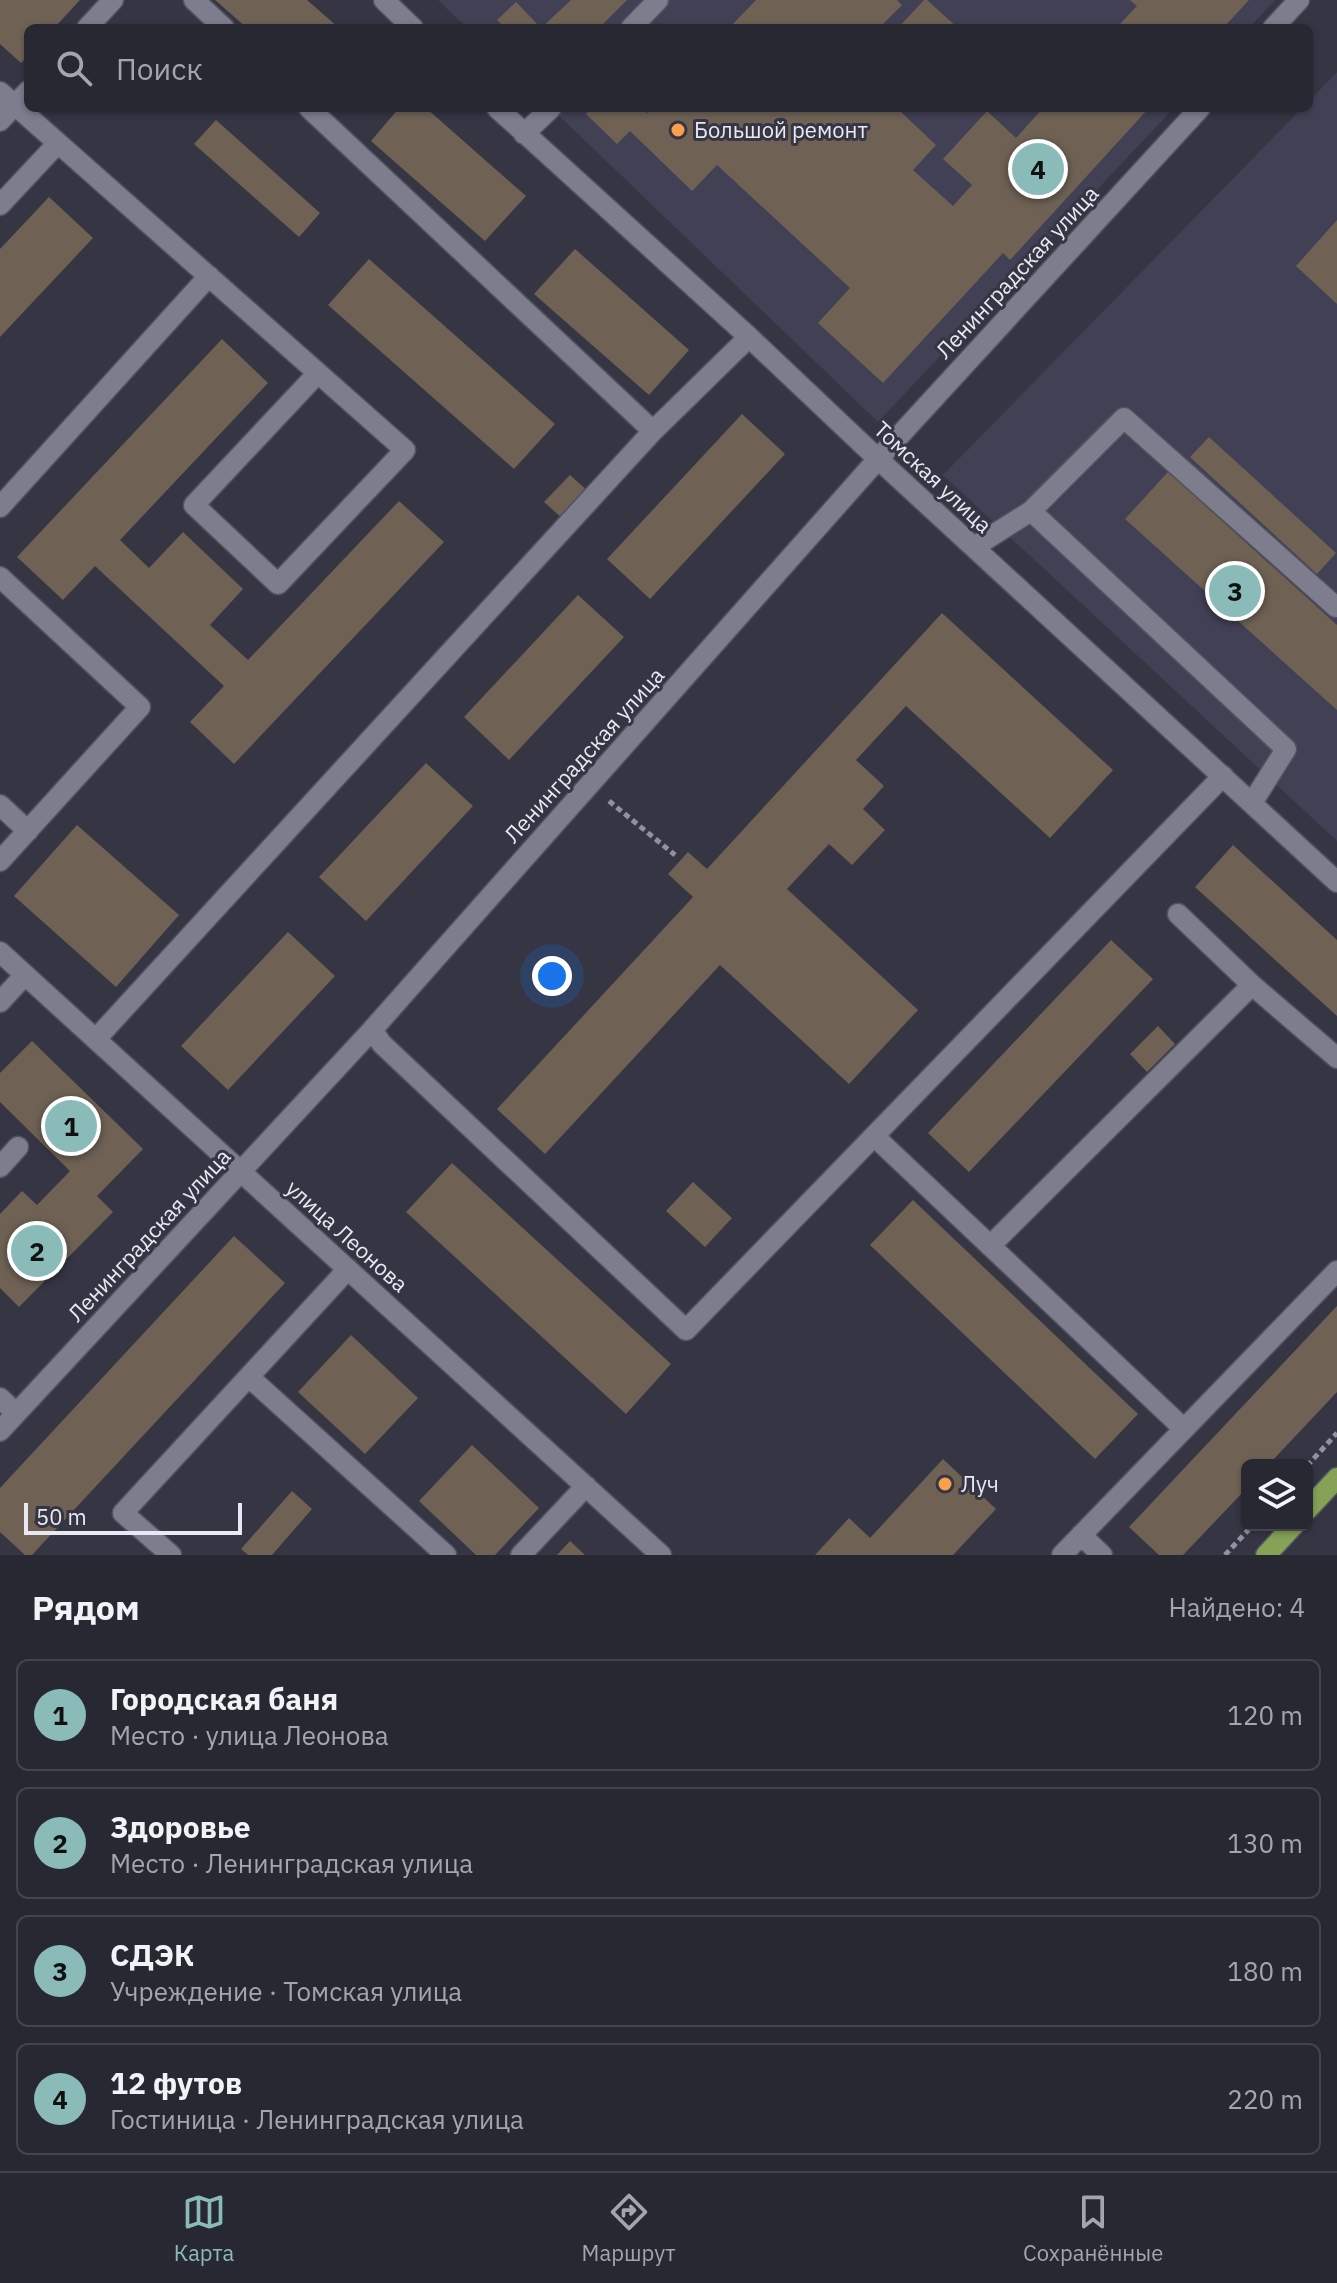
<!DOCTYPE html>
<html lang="ru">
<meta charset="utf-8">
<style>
body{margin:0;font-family:"IBM Plex Sans",sans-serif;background:#34343f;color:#f1f3f6}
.controls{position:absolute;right:24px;bottom:24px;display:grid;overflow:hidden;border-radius:12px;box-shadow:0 2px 6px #0004}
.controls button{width:72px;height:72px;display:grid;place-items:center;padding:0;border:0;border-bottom:2px solid #44444e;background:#282833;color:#f1f3f6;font:40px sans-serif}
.scale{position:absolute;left:24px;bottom:20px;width:218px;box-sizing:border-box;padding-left:8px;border:4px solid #e9e9f3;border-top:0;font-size:22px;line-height:28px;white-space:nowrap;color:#e9e9f3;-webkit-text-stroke:6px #353544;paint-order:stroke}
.you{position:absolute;left:552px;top:976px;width:28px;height:28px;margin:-20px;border:6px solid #fff;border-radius:50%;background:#1a73e8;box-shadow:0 0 0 12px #1a73e833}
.badge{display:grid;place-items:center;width:52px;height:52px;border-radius:50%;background:#8bbbb9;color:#111;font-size:26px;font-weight:700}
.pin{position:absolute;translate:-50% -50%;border:4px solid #fff;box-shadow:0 2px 8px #0006}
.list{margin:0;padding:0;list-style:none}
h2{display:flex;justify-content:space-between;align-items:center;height:104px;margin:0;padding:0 32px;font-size:34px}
h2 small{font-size:26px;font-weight:400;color:#a5a6ac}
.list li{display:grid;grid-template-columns:52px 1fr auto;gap:24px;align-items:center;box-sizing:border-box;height:112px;margin:0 16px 16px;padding:0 16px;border:2px solid #44444e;border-radius:12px}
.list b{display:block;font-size:30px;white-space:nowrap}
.list p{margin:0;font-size:26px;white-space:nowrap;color:#a5a6ac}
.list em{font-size:26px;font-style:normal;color:#a5a6ac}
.icon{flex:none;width:44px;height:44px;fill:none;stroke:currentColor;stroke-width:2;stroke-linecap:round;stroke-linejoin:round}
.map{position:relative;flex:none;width:1337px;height:1555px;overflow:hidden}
.search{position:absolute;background:#282833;box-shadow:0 2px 6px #0004;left:24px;right:24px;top:24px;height:88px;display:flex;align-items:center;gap:20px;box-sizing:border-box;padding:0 28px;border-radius:12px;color:#a5a6ac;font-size:30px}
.sheet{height:616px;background:#282833}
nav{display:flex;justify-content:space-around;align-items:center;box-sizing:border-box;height:112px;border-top:2px solid #44444e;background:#282833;font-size:22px;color:#a5a6ac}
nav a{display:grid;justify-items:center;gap:4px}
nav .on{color:#8bbbb9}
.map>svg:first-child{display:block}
</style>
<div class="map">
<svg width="1337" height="1555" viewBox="0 0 1337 1555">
<rect width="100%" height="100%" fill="#353544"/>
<path fill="#414055" d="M438,0H1275L1249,28H467Z
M1337,72V841L943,475L1302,108H1309V101Z
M551,108H1174L878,422Z"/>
<path fill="#6f6255" d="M0,0H80L54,28H28V56L21,63L0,44Z
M215,0H307L339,28H247Z
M571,0H627L599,28H541Z
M756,0H897L902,5L879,28H729Z
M924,0H927L958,28H898Z
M1130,0H1249L1223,28H1116L1137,6Z
M516,2L541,28H505L497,20Z
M399,108H426L526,196L485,241L371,141Z
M591,108H642L647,113L652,108H905L901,112L936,145L913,170L953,206L972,185L943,159L987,111L1016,138L1043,108H1149L1010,260L1003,253L883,383L818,323L850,288L717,165L692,191L630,131L617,144L586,114Z
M216,120L320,213L299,237L194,144Z
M49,197L93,238L0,337V249Z
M1337,220V304L1296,266Z
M575,249L689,350L649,395L534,294Z
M369,259L555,424L514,469L328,305Z
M222,339L268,383L120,540L149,568L183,532L243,589L210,625L248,660L399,501L444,542L234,764L190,722L224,686L95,566L63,600L17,557Z
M742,414L785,454L650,599L607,559Z
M1209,437L1336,553L1317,574L1190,457Z
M1168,472L1337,625V710L1125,519Z
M570,475L589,492L563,519L544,502Z
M578,595L624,637L509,760L464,717Z
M942,613L1113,770L1050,838L906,706L856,760L884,786L863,809L885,830L852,865L829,844L787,889L918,1010L849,1084L720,965L545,1154L497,1109L693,897L668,874L688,852L707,869Z
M426,763L473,806L366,921L319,877Z
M77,825L179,915L116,987L14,896Z
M1233,845L1337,940V1016L1195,887Z
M288,932L335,976L228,1090L181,1046Z
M1111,940L1153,979L969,1172L928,1133Z
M1158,1026L1175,1044L1147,1072L1130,1054Z
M32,1041L143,1149L97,1196L113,1212L19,1307L0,1288V1214L22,1191L37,1205L70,1171L0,1102V1073Z
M452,1163L671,1364L626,1414L406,1212Z
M693,1182L732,1218L705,1247L666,1211Z
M913,1200L1138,1414L1095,1459L870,1245Z
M234,1236L285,1283L32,1555H25L0,1532V1488Z
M1337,1306V1392L1268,1465H1247V1488L1183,1555H1159L1129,1527Z
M351,1335L418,1398L365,1454L298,1392Z
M472,1445L539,1508L495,1555H476L419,1501Z
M943,1459L996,1509L953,1555H815L849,1518L870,1538Z
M292,1491L312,1509L272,1555H248L241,1549Z
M570,1541L585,1555H557Z"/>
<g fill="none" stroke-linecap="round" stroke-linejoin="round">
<g stroke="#52515e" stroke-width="23">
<path id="minor" d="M194,0L224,28
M384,0L413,28
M87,28L113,0
M631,28L658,0
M1273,28L1299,0
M0,92L58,143
M309,108L653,431L749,337
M497,108L749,337L878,459L1337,882
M0,121L28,91
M524,134L551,108
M0,205L58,143L405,450L278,584L194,505L318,373
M0,507L209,276
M1031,511L1124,418L1336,607
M974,547L1031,511L1286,749L1252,803
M0,577L140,707L0,861
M0,805L28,831
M1178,914L1252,985
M0,952L661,1555
M0,1002L25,975
M372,1030L382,1044L686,1330L1223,776
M96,1039L653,431
M874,1136L1184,1429
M0,1167L18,1147
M990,1246L1252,985L1337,1058
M249,1377L446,1555
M0,1398L16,1413
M0,1431L372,1030L878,459L1200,108
M1081,1535L1102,1555
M171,1555L123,1513L348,1269
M521,1555L586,1486
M1062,1555L1337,1271"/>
</g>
<g stroke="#52515e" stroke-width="23">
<path id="major" d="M1307,1510L1337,1478
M1266,1555L1294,1525"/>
</g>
<path stroke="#92929f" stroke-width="5" stroke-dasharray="6 4" stroke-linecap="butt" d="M609,801L675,855
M1307,1466L1337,1433
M1225,1555L1253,1525"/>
<use href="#minor" stroke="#7d7d8e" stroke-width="20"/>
<use href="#major" stroke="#85a257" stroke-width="20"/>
</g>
<g fill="#f9a04c" stroke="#353544" stroke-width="3">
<circle cx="678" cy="130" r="8"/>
<circle cx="945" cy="1484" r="8"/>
</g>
<g text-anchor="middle" stroke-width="6" stroke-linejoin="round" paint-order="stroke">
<g font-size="22" fill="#e9e9f3" stroke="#353544" text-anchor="start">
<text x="694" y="138">Большой ремонт</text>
<text x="961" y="1492">Луч</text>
</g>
<g font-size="22" fill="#e9e9f3" stroke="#353544">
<text transform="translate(1017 272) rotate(-47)" y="8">Ленинградская улица</text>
<text transform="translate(933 477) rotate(43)" y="8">Томская улица</text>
<text transform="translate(584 755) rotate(-48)" y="8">Ленинградская улица</text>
<text transform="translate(149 1235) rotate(-47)" y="8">Ленинградская улица</text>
<text transform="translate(347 1236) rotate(42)" y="8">улица Леонова</text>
</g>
</g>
</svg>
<div class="controls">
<button><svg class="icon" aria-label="layers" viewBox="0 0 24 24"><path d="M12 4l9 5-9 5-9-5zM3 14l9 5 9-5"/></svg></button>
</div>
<div class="scale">50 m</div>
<div class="you"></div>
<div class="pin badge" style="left:71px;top:1126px">1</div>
<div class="pin badge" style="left:37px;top:1251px">2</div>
<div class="pin badge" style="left:1235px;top:591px">3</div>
<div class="pin badge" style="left:1038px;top:169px">4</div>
<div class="search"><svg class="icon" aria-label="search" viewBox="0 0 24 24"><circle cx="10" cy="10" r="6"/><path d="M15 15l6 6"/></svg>Поиск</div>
</div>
<section class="sheet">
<h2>Рядом<small>Найдено: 4</small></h2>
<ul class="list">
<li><span class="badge">1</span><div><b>Городская баня</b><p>Место · улица Леонова</p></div><em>120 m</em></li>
<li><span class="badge">2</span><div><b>Здоровье</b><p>Место · Ленинградская улица</p></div><em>130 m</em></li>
<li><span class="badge">3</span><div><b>СДЭК</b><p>Учреждение · Томская улица</p></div><em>180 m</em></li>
<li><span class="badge">4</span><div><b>12 футов</b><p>Гостиница · Ленинградская улица</p></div><em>220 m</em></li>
</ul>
</section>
<nav>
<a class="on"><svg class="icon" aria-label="map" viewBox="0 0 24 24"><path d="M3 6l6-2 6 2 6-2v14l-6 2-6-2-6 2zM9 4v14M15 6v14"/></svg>Карта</a>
<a><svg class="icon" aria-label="directions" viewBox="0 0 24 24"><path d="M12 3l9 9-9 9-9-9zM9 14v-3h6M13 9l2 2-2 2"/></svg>Маршрут</a>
<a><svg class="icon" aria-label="saved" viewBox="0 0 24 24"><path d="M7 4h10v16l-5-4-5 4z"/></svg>Сохранённые</a>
</nav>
